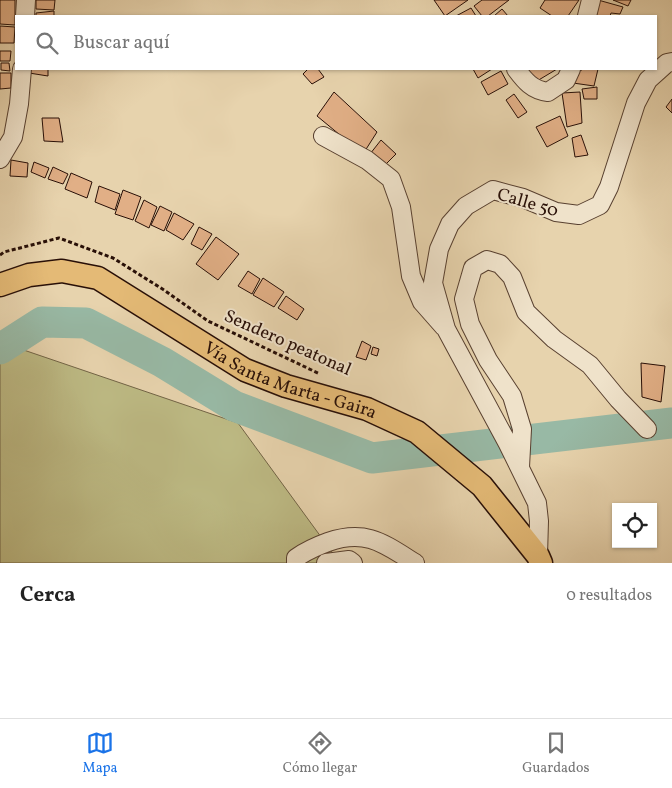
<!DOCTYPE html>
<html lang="es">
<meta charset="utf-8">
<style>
body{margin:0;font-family:Vollkorn,serif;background:#f6f6f6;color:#222}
.controls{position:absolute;right:15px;bottom:15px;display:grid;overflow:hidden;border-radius:0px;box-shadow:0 1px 4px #0004}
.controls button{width:45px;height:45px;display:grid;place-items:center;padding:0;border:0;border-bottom:1px solid #e0e0e0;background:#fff;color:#222;font:25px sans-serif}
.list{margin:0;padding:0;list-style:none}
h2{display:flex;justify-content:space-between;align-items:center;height:65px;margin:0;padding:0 20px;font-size:21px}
h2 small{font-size:16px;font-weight:400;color:#767676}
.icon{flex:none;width:28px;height:28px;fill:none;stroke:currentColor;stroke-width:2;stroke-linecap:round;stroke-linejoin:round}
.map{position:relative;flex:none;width:672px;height:563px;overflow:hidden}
.search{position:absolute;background:#fff;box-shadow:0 1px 4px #0004;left:15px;right:15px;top:15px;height:55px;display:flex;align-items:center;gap:12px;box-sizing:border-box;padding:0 18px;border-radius:0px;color:#767676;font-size:19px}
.sheet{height:155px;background:#fff}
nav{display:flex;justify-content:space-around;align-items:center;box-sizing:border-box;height:70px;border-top:1px solid #e0e0e0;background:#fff;font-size:14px;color:#767676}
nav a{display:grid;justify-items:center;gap:2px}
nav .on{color:#1a73e8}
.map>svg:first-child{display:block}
</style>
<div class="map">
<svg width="672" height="563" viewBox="0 0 672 563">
<rect width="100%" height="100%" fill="#e7d3ad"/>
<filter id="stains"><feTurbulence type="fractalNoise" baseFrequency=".004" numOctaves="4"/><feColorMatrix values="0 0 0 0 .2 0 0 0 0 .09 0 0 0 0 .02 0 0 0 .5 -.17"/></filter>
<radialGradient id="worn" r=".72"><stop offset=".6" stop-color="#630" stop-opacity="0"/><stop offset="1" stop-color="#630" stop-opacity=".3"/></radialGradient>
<path fill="#bdba84" stroke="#726446" d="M9,345L238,423L340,563H0V349Z"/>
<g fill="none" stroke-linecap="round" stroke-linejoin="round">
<path stroke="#98b9a5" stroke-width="31" d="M0,349L42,322L86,323L162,362L234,406L372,458L672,423"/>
</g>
<path fill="#e1af86" stroke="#280f07" d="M0,0H15V25L0,24Z
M36,0H55L54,10L36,9Z
M434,0H468L445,16Z
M482,0H509L488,16H482L474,6Z
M545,0H579L568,16H552L540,8Z
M598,0L623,7L620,14L611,13L610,16H596L587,13Z
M613,0H631L628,6Z
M471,8L476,16H456Z
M502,9L508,16H494Z
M54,11V16H36V13Z
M0,26L15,27L14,43H0Z
M0,51H11L10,61H0Z
M1,63H9L10,71L1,70Z
M29,69H48V76L29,73Z
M308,69H318L324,77L312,84L303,74Z
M473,69H492L478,78Z
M523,69H557L532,84Z
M582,69H598L594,86L573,83L574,70H582Z
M501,71L508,84L488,95L481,82Z
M0,73H11V88L0,89Z
M597,87V99H584L582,89Z
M334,92L377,132L363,154L317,116Z
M580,92L582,123L567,127L562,93Z
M514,94L527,112L518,118L506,100Z
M672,99V113L666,107Z
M560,116L568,136L547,147L536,127Z
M42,118H59L63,142L44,141Z
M581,135L588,155L575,157L572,138Z
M381,140L396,154L384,166L370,154Z
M11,160L28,163L27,177L10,176Z
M34,162L49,168L45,178L31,172Z
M53,167L68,174L63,184L48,179Z
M71,173L92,182L87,198L65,189Z
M99,186L120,194L115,210L95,202Z
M123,190L141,197L133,220L115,214Z
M144,200L157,207L149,228L135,221Z
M160,206L172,212L164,231L151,225Z
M174,213L194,224L183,240L166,230Z
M199,227L212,234L202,250L191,244Z
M216,237L239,254L218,280L196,264Z
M248,271L260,279L252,294L238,286Z
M263,278L284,292L274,307L253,295Z
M286,296L304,309L297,320L278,308Z
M362,341L371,346L366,360L356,357Z
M373,347L379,349L377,356L371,354Z
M641,363L665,366L661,402L642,397Z"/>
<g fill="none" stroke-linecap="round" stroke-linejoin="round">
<g stroke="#584030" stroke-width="20">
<path id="minor" d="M25,16L26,0
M587,16L591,0
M516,69C525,81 532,90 548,92L566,80L571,69
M323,136L367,160L391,179L401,207L411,276L422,302L444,327
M0,159L13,137L19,104L22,69
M520,467L522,429L512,396L488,360L470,324L464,299L473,268L487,260L500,264L512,277L526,312L554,339L590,365L618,399L647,429
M538,556L539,521L537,503L508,444L446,329L433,283L439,249L450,224L466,206L493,190L523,198L556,212L579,215L600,205L609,187L636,103L648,80L667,63L672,62
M296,563V558C306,551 317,546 328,542C366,529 383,543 415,563
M326,563L349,560L353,563"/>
</g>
<g stroke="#280f07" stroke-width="25">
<g id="major">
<path id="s1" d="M0,285L29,275L62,271L98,278L245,370L286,386L367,409L417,432L482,486L538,556L541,563"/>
</g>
</g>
<path stroke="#280f07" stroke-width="3" stroke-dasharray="4 2.5" stroke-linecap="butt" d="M0,255L4,252L59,238L113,258L164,290L208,321L320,374"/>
<use href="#minor" stroke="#efe2ca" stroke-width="18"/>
<use href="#major" stroke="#e4ba76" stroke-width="22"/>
</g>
<g text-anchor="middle" stroke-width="4" stroke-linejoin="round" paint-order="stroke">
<g font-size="18" fill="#280f07" stroke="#efe2ca">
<text transform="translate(528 202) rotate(16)" y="6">Calle 50</text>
<text transform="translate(288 342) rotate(24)" y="6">Sendero peatonal</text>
<text dy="6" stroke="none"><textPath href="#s1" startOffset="320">Vía Santa Marta - Gaira</textPath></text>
</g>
</g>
<rect width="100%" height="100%" filter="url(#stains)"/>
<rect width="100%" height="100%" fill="url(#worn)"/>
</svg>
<div class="controls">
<button><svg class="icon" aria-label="locate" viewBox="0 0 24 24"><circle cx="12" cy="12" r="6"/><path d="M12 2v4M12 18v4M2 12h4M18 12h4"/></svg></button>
</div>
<div class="search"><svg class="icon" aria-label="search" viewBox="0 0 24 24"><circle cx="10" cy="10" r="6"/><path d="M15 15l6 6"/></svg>Buscar aquí</div>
</div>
<section class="sheet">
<h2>Cerca<small>0 resultados</small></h2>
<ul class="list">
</ul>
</section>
<nav>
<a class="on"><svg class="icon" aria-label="map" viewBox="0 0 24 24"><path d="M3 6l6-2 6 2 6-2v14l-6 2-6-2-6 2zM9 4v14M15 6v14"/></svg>Mapa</a>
<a><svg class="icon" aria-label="directions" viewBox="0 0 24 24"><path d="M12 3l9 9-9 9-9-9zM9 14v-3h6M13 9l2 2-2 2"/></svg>Cómo llegar</a>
<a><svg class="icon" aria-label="saved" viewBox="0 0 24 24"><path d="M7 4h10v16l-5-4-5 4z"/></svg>Guardados</a>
</nav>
